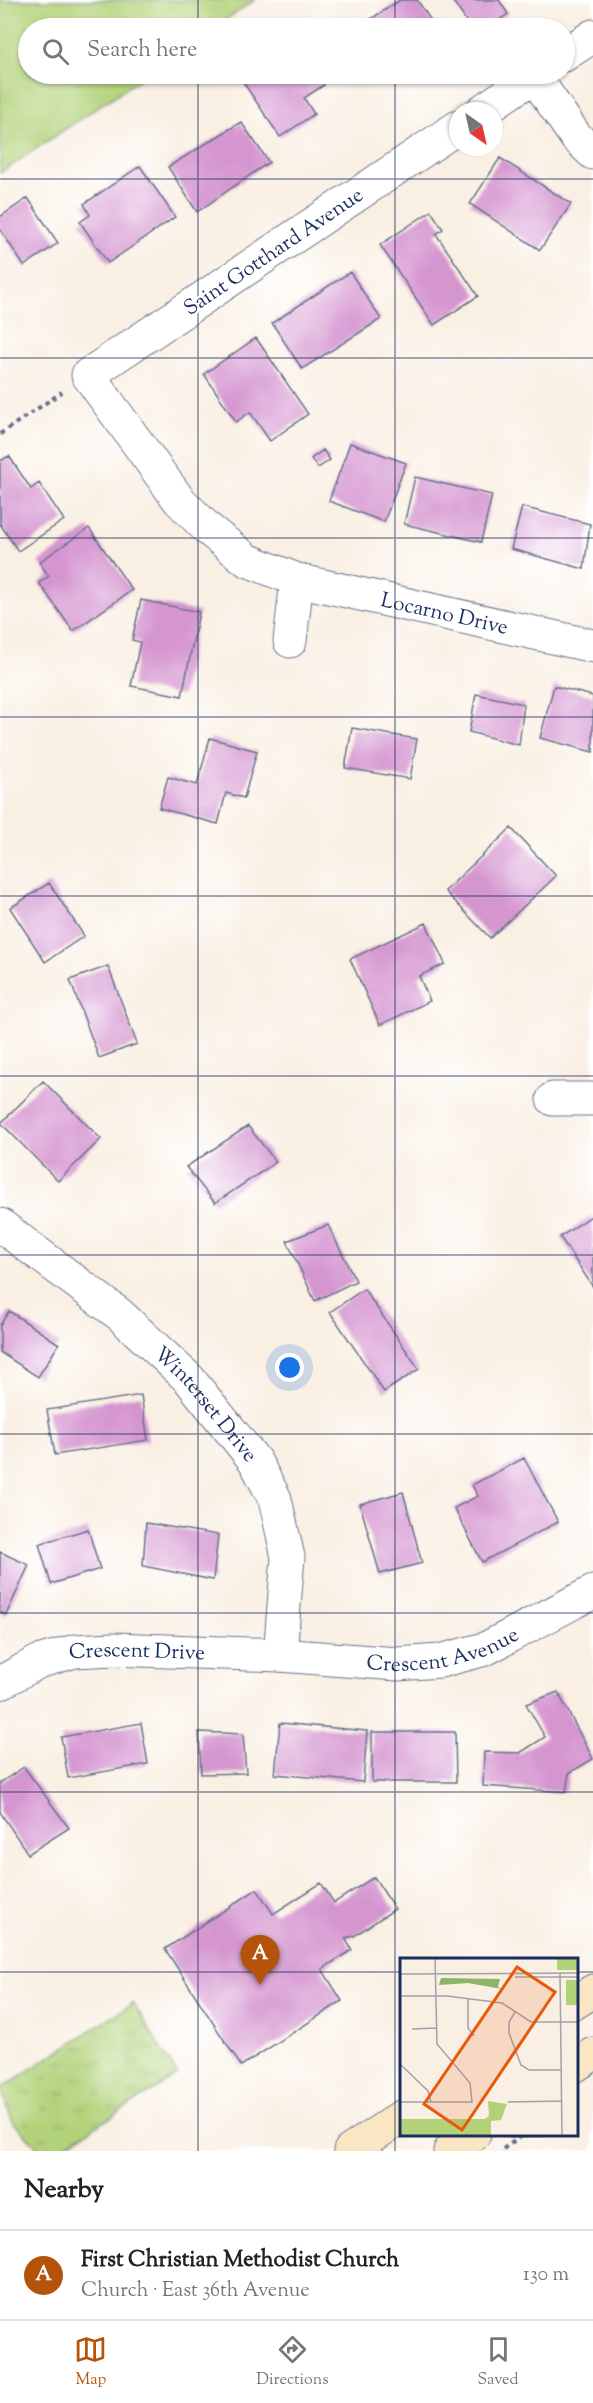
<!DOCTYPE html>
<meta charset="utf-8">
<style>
body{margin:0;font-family:"Sorts Mill Goudy",serif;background:#f2f2f2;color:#222}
.compass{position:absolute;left:449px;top:102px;width:54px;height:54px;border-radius:50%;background:#fff;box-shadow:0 2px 4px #0004;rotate:146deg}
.you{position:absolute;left:290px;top:1368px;width:21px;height:21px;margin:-15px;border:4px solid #fff;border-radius:50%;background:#1a73e8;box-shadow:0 0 0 9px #1a73e833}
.badge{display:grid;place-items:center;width:39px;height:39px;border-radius:50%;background:#b45309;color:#fff;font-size:20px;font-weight:700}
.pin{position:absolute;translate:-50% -50px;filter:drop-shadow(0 2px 3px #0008)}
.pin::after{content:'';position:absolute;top:32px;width:21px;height:18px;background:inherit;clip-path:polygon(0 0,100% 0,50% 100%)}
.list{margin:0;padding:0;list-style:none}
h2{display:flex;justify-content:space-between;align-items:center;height:78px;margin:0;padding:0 24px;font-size:26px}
h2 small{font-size:20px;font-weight:400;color:#767676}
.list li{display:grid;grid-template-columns:39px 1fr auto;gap:18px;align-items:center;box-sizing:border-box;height:90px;padding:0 24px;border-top:2px solid #e0e0e0}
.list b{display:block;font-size:22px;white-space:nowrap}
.list p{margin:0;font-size:20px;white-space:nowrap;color:#767676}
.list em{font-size:20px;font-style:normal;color:#767676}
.icon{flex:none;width:33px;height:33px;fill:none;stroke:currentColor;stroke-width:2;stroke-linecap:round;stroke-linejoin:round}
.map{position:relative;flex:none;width:593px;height:2151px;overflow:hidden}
.search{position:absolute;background:#fff;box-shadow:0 2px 4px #0004;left:18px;right:18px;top:18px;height:66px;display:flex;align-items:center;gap:15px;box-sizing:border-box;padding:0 21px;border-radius:33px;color:#767676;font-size:22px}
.sheet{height:168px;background:#fff}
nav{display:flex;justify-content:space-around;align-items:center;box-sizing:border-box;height:84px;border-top:2px solid #e0e0e0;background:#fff;font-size:16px;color:#767676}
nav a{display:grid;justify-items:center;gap:3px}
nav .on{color:#b45309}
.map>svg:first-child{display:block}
</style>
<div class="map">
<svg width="593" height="2151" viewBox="0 0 593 2151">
<defs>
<pattern id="grass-tufts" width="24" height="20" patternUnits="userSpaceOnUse" patternTransform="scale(1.5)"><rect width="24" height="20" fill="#b2d279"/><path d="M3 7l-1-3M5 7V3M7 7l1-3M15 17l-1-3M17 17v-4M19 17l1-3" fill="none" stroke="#98b56b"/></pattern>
</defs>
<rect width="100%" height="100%" fill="#fff"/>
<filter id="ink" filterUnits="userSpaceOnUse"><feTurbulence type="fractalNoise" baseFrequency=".0167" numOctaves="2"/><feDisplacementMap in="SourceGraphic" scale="12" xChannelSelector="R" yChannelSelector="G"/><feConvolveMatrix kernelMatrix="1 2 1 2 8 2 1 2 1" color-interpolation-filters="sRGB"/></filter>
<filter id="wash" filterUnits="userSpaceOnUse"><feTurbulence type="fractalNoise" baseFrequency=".008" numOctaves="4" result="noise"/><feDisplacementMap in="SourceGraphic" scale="24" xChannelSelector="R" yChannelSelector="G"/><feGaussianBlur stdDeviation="1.35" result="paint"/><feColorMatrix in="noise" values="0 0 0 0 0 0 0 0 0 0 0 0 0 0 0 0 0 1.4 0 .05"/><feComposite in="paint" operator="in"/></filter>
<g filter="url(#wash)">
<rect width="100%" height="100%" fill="#f9efe2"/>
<path fill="url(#grass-tufts)" stroke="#66806c" stroke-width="1.5" d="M133,2003L178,2075L57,2151H42L13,2122L0,2089Z"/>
<path fill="#b2d279" stroke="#66806c" stroke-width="1.5" d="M0,0H255L213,28H28V74H147L0,173Z"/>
<g id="blocks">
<path fill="#d596d0" d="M400,0H417L436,28H357Z
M452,0H499L508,14L487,28H471Z
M257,74H316L324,85L304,98L314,114L280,137L243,82Z
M241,122L269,162L197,212L168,167Z
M500,158L571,204L540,250L470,204Z
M140,166L175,217L108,263L80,222L90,215L84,204Z
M28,198L58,243L24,266L0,229V217Z
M431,211L443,229L436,234L478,296L434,325L380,245Z
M350,272L381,319L302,369L272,323Z
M256,338L308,414L270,441L250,412L236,422L204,374Z
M350,443L406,463L384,522L329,501Z
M323,450L330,460L318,468L311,459Z
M9,456L31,489L39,483L64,520L18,551L0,524V461Z
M415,477L492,495L481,542L404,524Z
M522,507L590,524L584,569L511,549Z
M89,528L132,590L73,631L39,583L49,576L39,562Z
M141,600L199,612L182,696L131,686L140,642L132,640Z
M554,686L593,696V752L540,738Z
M476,694L524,704L519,745L469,732Z
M352,728L417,739L410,779L345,768Z
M210,738L257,751L244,798L226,793L218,824L159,808L168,777L197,785Z
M511,828L556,876L490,938L445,891Z
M49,883L84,936L45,962L10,908Z
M426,923L445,964L419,976L430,1001L380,1025L350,959Z
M108,966L137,1044L99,1058L70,980Z
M43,1081L101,1139L58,1181L1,1123Z
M248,1126L276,1162L215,1203L186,1167Z
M593,1215V1287L560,1237Z
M328,1225L356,1281L315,1301L287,1241Z
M364,1289L419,1369L384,1392L330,1312Z
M9,1311L59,1344L38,1377L0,1352V1325Z
M141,1395L148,1440L55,1455L47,1410Z
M524,1458L558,1522L482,1562L454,1508L478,1496L472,1485Z
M403,1492L422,1563L380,1574L360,1504Z
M146,1523L218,1535L213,1580L143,1566Z
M88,1529L100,1569L51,1584L39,1544Z
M0,1552L29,1565L6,1615L0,1612Z
M558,1692L593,1759L569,1773L566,1792L483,1786L484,1752L520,1753L545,1737L526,1704Z
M141,1723L148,1764L68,1778L61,1737Z
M280,1723L367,1731L363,1782L275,1774Z
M199,1732L243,1734L246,1773L201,1774Z
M372,1732H455L456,1782H372Z
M24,1767L69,1828L28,1854L0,1812V1783Z
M374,1877L395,1909L354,1936L345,1938L352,1950L322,1969L342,2001L241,2066L165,1949L257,1889L273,1914L321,1883L334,1903Z"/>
</g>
</g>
<g filter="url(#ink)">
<use href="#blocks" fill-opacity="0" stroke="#69728c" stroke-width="1.5"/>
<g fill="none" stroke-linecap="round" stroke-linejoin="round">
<g stroke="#69728c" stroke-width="35">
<g id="street">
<path d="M564,55L593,36"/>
<path d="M534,76L576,137L593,153"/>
<path d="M482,111L537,74"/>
<path id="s1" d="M458,127L88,375L179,500L208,529L247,560L297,580L593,646"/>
<path d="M290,641L297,580"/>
<path d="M553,1099H593"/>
<path id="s2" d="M0,1225L119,1314L189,1379L255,1461L275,1499L288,1557L280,1655"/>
<path id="s3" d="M0,1683L38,1662L75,1651L113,1649L280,1655L397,1664L440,1661L485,1649L593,1592"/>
</g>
</g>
<g stroke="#69728c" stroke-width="35">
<path id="secondary" d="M576,2002L593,1991
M576,2065L593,2054
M350,2151L401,2117
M450,2151L474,2134"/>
</g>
<path stroke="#69728c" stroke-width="4" stroke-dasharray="4.5 4.5" stroke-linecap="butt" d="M0,434L62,392
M503,2149L524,2134"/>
<use href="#street" stroke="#fff" stroke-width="33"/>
<use href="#secondary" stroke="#fbe6c4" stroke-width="33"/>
</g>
</g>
<path fill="none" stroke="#1b2f5e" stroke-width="1.5" stroke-opacity="0.55" d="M198,0V28M395,0V28M198,74V2151M395,74V2151M0,179H593M0,358H593M0,538H593M0,717H593M0,896H593M0,1076H593M0,1255H593M0,1434H593M0,1613H593M0,1792H593M0,1972H401M576,1972H593"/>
<g text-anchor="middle" stroke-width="5" stroke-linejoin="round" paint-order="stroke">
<g font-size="21" fill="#1b2f5e" stroke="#fff">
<text transform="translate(273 251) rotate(-34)" y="7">Saint Gotthard Avenue</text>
<text dy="7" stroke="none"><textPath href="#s1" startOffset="896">Locarno Drive</textPath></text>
<text dy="7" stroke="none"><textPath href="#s2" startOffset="274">Winterset Drive</textPath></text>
<text dy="7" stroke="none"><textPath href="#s3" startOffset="452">Crescent Avenue</textPath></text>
<text dy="7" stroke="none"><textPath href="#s3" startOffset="144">Crescent Drive</textPath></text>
</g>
</g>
<g transform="translate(400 1958)">
<rect width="178" height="178" fill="#f9efe2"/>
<path d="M41,20L100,21L98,29L102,31L68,25L39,27Z" fill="#8db469"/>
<path d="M157,0H178V12H157ZM166,22H178V47H166ZM88,143L107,146L101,162L91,163V178H0V161H85L89,158Z" fill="#b2d279"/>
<path fill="none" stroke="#a0a2ad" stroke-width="1.5" d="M0,16L179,15M160,16L162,179M115,19H179M0,38H47L102,45L131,64H179M68,41V70L74,78M115,54L109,64V75L121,107L129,112H162M12,71L36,70M0,106L28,133L31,144M0,144H72L70,125L37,86L35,0M108,144L162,143M111,179L162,178"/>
<path fill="#e8590c" fill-opacity="0.15" stroke="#e8590c" stroke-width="3" d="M117,9L155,34L62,172L24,146Z"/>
<rect width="178" height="178" fill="none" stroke="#1b2f5e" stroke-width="3"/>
</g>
</svg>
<svg class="compass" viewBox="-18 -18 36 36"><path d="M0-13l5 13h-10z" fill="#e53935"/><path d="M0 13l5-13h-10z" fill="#767676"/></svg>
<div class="you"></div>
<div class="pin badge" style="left:260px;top:1985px">A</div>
<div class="search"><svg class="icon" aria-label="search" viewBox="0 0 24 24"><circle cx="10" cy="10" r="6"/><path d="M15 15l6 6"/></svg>Search here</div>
</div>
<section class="sheet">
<h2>Nearby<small></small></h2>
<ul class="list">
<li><span class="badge">A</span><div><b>First Christian Methodist Church</b><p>Church · East 36th Avenue</p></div><em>130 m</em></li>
</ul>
</section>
<nav>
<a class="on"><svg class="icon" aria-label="map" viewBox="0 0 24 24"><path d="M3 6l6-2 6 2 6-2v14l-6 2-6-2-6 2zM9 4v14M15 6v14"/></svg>Map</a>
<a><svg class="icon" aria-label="directions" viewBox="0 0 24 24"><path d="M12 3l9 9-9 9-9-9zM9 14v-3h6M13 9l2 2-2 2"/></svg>Directions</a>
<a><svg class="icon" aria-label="saved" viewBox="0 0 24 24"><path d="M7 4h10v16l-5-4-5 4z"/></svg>Saved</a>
</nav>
